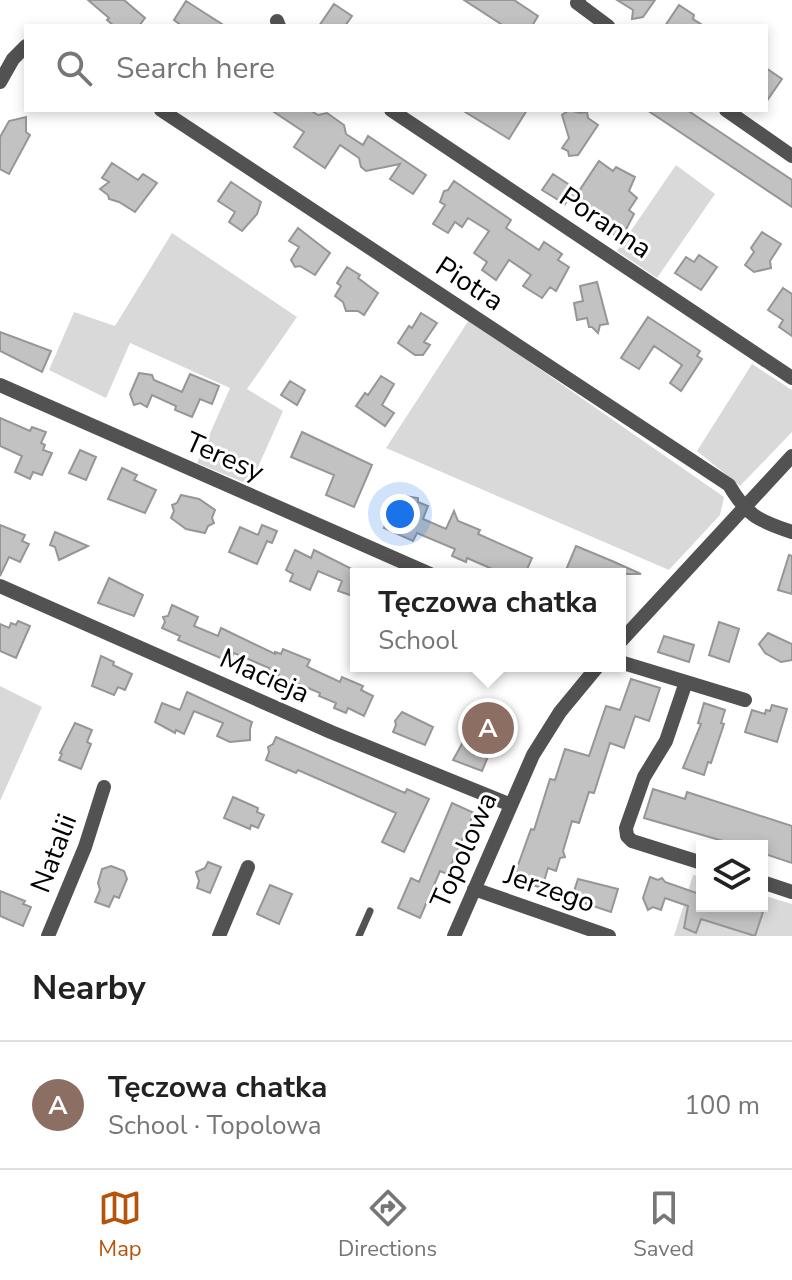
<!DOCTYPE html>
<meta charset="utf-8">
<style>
body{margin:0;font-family:"Nunito Sans",sans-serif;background:#f6f6f6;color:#222}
.controls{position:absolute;right:24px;bottom:24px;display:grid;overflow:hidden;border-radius:0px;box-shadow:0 4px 12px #0003}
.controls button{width:72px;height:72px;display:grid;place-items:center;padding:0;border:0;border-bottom:2px solid #e0e0e0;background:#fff;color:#222;font:40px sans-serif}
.you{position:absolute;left:400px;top:514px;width:28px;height:28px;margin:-20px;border:6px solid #fff;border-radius:50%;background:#1a73e8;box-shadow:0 0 0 12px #1a73e833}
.badge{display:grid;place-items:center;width:52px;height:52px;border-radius:50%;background:#b45309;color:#fff;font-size:26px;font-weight:700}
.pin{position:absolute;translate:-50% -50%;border:4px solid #fff;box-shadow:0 2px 8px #0006}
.popup{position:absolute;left:350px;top:568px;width:276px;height:104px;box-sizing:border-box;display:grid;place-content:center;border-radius:0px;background:#fff;filter:drop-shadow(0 2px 6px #0005);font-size:26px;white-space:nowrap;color:#767676}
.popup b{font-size:30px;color:#222}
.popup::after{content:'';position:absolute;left:50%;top:100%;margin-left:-16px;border:16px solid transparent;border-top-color:#fff}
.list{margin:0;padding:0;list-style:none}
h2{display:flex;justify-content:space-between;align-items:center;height:104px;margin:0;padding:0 32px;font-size:34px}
h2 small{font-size:26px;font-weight:400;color:#767676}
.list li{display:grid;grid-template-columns:52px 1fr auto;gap:24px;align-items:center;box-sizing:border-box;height:128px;padding:0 32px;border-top:2px solid #e0e0e0}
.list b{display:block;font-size:30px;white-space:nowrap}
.list p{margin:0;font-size:26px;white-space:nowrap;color:#767676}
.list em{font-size:26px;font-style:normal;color:#767676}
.icon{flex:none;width:44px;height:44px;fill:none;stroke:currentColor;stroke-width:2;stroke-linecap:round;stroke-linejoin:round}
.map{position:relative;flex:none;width:792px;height:936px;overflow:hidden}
.search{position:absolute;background:#fff;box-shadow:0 4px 12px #0003;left:24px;right:24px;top:24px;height:88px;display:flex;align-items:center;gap:20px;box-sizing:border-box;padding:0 28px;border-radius:0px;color:#767676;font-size:30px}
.sheet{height:232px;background:#fff}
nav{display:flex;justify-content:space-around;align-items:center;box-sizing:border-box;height:112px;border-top:2px solid #e0e0e0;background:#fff;font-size:22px;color:#767676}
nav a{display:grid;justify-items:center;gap:4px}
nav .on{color:#b45309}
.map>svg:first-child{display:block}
</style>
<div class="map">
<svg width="792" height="936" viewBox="0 0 792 936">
<rect width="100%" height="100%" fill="#fff"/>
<path fill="#d9d9d9" d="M676,165L715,194L657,278L617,251Z
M172,233L297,317L247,389L283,411L250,485L197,463L230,388L130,343L106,398L49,370L74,312L115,326Z
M469,320L724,497L720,515L669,570L386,448Z
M752,364L792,390V432L740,486L697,451Z
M0,686L42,707L0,801Z
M693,875L702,877V906H762V895L792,904V936H674Z"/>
<path fill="#c2c2c2" stroke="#969696" stroke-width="2" d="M88,0H124L145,18L139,26H114L107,20L109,18Z
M464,0H514L538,16L532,26H504Z
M617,0H655L643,17L632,19L633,10Z
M186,1L225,26H182L174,20Z
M334,4L352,16L345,26H319Z
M679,5L694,15L693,19L704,26H665Z
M766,68L782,79L766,102Z
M271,110H310L318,115L327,113L344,125L346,134L363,145L368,136L426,175L413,194L390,179L400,164L366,171L361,167L359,158L340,145L325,168L294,147L304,132Z
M462,110H527L509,139Z
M569,110L580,113L587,112L588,118L598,125L578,155L569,156L568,151L562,148L569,138L562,115Z
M647,110H687L792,180V207Z
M26,117V132L30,135L9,174L0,169V137L9,121Z
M599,161L613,171L616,167L635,177L629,191L637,198L629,210L634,214L621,239L601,226L604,221L569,197L565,204L542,190L553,174L579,191Z
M112,163L138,180L143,174L157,183L135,212L119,202L109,199L108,195L100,189L109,182L102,178Z
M454,181L511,220L506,228L539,250L544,242L562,254L558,260L569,267L556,291L550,287L542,298L523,286L531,275L509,260L496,280L482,270L487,262L474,253L489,231L468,218L462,227L455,222L448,233L433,224L445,205L440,202L444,191L448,190Z
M231,182L261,202L257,214L242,231L229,222L235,212L218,201Z
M298,228L330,253L315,275L300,266L295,267L291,260L299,247L289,241Z
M762,232L781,244L770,261L771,268L754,272L745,265L754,252L751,248Z
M699,255L717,267L701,290L675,273L686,257L694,262Z
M347,267L360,275L358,278L378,293L364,315L358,311H346L343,302L335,296L341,286L337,283Z
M597,282L608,324L600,325L598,333L592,327H589L587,318L577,320L574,303L583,301L580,286Z
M783,288L792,294V336L779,327L783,320L768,310Z
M421,313L437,323L424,342L430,345L423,355H415L398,343L409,326L412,328Z
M648,317L700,351L697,356L702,359L681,391L670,383L682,365L654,346L639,369L621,358Z
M0,332L51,351L42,372L0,351Z
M139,373L152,375L154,380L182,392L190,374L219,386L212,404L200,399L192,417L175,410L176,406L152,395L147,407L140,403L134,405L130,394Z
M381,376L394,384L382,405L394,413L385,426L356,406L365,393L368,395Z
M290,381L305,390L297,405L281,395Z
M0,418L30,431L32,427L46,432L41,443L45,445L43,450L52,453L42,475L33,472L30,479L15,472L22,456L0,446Z
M302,432L372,465L354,507L326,495L334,475L291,457Z
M80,450L96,457L86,480L69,473Z
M122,468L137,475L134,480L156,490L145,513L108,499Z
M181,495L199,499L215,510L212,518L214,523L208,526L205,533L186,529L171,518L174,511L172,505L177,503Z
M404,496L418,498V502L428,506L423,519L446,529L454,511L458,521L480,530L478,534L532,558L525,574H496L497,571L467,558L466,562L452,556L455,549L417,533L413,541L384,528L391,506L396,502L400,504Z
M0,525L25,535L22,541L29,544L20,562L9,557L0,576Z
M262,525L277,531L272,543L267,541L257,564L229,552L240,527L258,535Z
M55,532L88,546L59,560L55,547L50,545Z
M576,546L612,561L641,574H576L566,570Z
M295,550L311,558L314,550L356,571V597L338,591L342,581L318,571L310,590L290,581L293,574L286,570Z
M789,555L792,556V594L778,590Z
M109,578L143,595L134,616L98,603Z
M172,605L198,617L194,626L218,636L221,628L275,654V652L281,654L283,649L310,660L307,666L312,669L340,682L342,677L363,686L361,690L373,696L364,716L348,708L346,713L339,710L334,708L336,703L319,696L320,693L294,682L291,688L276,681L279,675L268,671L269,668L234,653L230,662L178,640L180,636L162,628L165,622L163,617L168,616Z
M18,621L30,626L16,658L0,651V624L9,628L11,623L16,625Z
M719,622L739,629L729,662L709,655Z
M768,633L792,644V660L781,662L765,653L759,644Z
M664,636L694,645L689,662L658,652Z
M101,656L114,662L113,665L132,674L125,690L118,687L114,695L92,686Z
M631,679L660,688L649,721L635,716L624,748L610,743L594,793L589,792L579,823L572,821L563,851L565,857L560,858L556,871L548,868L542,888L513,879L531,829L534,830L550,779L555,780L565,749L589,756L606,706L620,710Z
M187,692L252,722L250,729V740L230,742L217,736L223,723L194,711L184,734L176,730L175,733L155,722L162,703L180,710Z
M704,703L725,710L721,723L724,724L711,763L708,762L704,775L683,768L701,724L698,723Z
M772,705L787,709L777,742L745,732L752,710L765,714L766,710L770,711Z
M476,707L503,720L482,771L453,760L467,735Z
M402,712L433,727L425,745L393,732L396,725L395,721Z
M75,723L92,730L87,742L91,744L81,769L59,760L62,754L60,753Z
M276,737L405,793L407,789L429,799L404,852L382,842L396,813L298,770L296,773L266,760L269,752L268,747L273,744Z
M653,789L685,799L687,792L792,826V863L762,853V846H740L644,818Z
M233,797L258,808L257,812L264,815L258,828L251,825L250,829L224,818Z
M452,803L474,813L447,874L440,871L420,918L398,908L411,878L419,882Z
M208,862L221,867L210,893L197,888L199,881L196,872L205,868Z
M111,866L124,871L127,879L119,898L114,896L109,907L95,902L100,890L98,883L102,869Z
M650,877L658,880L662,878L665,882L702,895V906H746L763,912L755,936L701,919L696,933L684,928L688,906L665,898L661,910L653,907L648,910L643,898Z
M578,879L618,889L611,912L584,903V900L572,897Z
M270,885L292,894L279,924L257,914Z
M0,891L25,901L23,904L31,907L23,926L0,916Z"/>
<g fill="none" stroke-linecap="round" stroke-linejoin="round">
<path stroke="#525252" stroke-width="7" d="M359,936L370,911"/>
<path stroke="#525252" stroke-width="14" d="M579,0L577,3L608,26
M277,21L279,26
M0,82L13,59L26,46
M161,110L729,485C747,516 759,521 792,532
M391,110L792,378
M726,110L792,156
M0,385L430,574
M0,586L331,732L511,805
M620,642L792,456
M620,662L686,682L666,741L644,777L626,828L627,836L632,841L702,863
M686,682L745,700
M762,882L792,892
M474,889L609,936
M48,936L85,847L104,787
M219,936L248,867
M454,936L533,755L560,712L598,666"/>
</g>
<g text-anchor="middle" stroke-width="6" stroke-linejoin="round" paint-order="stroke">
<g font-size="28" fill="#000" stroke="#fff">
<text transform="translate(606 222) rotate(34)" y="10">Poranna</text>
<text transform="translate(470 283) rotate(33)" y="10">Piotra</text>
<text transform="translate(225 456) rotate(24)" y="10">Teresy</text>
<text transform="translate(265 675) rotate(24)" y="10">Macieja</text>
<text transform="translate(463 850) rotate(-66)" y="10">Topolowa</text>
<text transform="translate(53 853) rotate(-69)" y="10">Natalii</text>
<text transform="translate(550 888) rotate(19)" y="10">Jerzego</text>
</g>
</g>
</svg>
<div class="controls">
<button><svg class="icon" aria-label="layers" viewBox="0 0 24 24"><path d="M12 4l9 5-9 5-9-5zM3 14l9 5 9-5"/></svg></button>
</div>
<div class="you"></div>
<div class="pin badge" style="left:488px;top:728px;background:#8d6e63">A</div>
<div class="popup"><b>Tęczowa chatka</b>School</div>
<div class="search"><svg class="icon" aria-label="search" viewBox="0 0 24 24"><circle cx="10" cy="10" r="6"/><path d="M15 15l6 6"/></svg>Search here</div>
</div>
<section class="sheet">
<h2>Nearby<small></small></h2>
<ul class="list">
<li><span class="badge" style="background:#8d6e63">A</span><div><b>Tęczowa chatka</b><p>School · Topolowa</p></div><em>100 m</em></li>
</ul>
</section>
<nav>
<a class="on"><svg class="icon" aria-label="map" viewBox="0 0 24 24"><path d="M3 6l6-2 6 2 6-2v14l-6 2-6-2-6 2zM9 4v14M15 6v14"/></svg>Map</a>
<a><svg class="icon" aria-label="directions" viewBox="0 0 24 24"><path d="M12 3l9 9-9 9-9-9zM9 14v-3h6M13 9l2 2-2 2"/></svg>Directions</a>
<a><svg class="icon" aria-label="saved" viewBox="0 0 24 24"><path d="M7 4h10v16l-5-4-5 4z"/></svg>Saved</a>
</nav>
